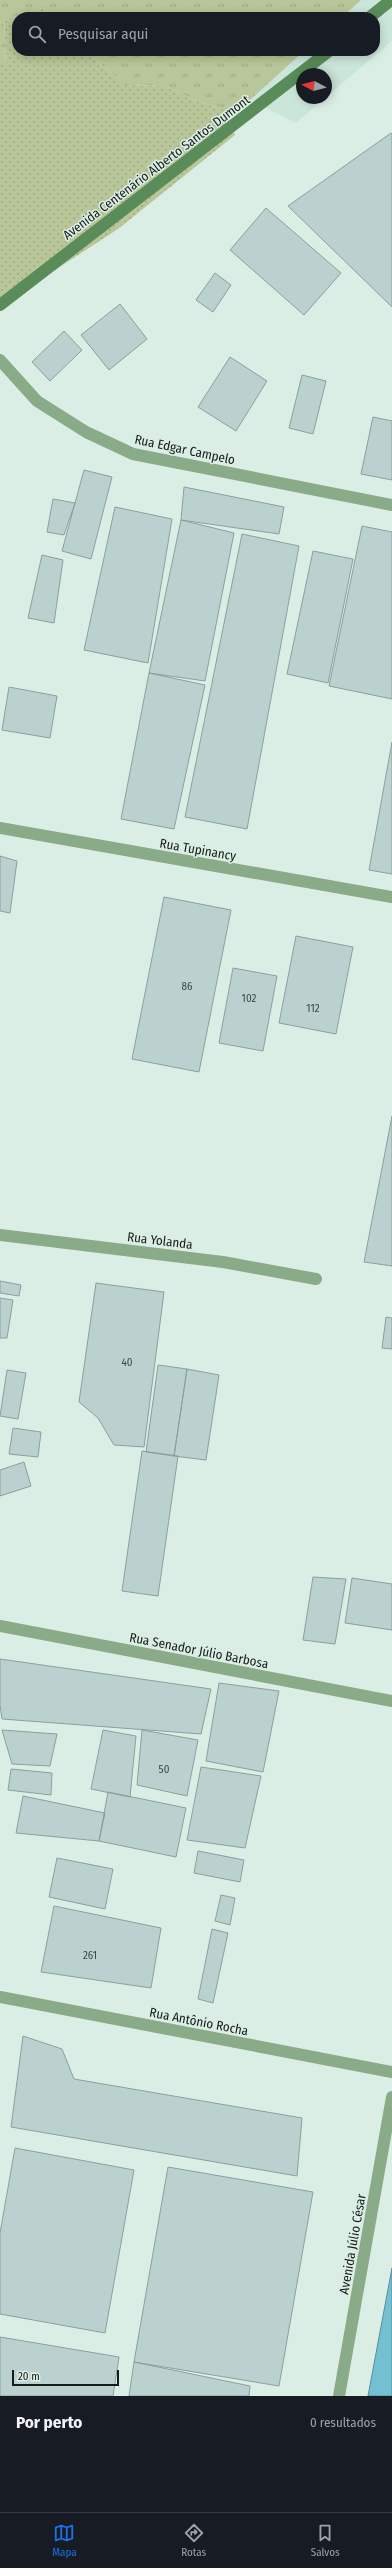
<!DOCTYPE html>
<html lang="pt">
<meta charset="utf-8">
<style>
body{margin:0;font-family:"Fira Sans Condensed",sans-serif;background:#20242c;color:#f1f3f6}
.compass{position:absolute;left:296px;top:68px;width:36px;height:36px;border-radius:50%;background:#171b24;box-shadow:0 2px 10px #0003;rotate:277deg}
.scale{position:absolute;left:12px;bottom:10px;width:107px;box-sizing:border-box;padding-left:4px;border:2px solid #161c19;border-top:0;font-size:11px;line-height:14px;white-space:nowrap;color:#161c19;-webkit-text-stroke:3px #dbeee5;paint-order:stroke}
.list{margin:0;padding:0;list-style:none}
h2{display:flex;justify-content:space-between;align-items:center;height:52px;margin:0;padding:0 16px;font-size:17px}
h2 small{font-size:13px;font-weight:400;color:#9ea1a6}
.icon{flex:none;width:22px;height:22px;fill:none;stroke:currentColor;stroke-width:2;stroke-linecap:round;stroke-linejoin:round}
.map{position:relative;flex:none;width:392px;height:2396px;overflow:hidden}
.search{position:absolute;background:#171b24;box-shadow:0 2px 10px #0003;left:12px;right:12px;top:12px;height:44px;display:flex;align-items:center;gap:10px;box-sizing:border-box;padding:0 14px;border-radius:16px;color:#9ea1a6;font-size:15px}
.sheet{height:116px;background:#171b24}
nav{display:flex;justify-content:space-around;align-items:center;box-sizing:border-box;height:56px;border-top:1px solid #363941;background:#171b24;font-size:11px;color:#9ea1a6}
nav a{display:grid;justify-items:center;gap:2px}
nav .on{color:#1a73e8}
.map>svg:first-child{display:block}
</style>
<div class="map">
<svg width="392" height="2396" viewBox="0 0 392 2396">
<defs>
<pattern id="grass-tufts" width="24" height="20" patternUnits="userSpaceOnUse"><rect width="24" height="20" fill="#b8c699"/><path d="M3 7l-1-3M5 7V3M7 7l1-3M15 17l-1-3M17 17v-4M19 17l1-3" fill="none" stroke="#9daa83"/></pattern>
<pattern id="park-dots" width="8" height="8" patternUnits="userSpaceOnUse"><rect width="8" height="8" fill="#b8c699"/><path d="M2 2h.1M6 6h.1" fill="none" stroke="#9daa83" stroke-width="1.8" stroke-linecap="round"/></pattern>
</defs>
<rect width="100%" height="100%" fill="#dbeee5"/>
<path fill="#cae5d9" d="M87,0H392V41L326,97V74H302V98H325L296,123L154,51H375V17H109Z"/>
<path fill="url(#grass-tufts)" d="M0,0H361L342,17H53L43,8L4,20L6,64L0,63Z
M86,51H304L229,119L226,110L194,100L166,86L125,85Z"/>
<path fill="url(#park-dots)" d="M43,8L53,17H17V51H86L125,85L166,86L194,100L226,110L235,135L118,229L0,306V63H6L4,20Z"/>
<path fill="#73c0d0" stroke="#578f99" d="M392,2268V2396H368Z"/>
<path fill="#bbd1cf" stroke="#8ba09e" d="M391,133L392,134V307L288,206Z
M266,208L341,273L304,315L230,250Z
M215,273L231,285L213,312L196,300Z
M120,304L147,339L109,370L81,335Z
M64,331L82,350L50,381L32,362Z
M230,357L267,381L236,431L198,407Z
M302,375L326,381L313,434L289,428Z
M373,417L392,421V480L361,474Z
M84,470L112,477L91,559L62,551Z
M184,487L284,507L279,534L181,520Z
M53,499L75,503L64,535L47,532Z
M115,507L172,519L148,663L84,650Z
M181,520L234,533L205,681L149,673Z
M362,526L392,532V699L329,686Z
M242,534L299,546L247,829L185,817Z
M313,551L353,559L328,683L287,674Z
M42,555L63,560L54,623L28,618Z
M149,673L205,685L174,829L121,819Z
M9,687L57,696L50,738L2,730Z
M392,742V874L369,870Z
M0,856L17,861L10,913L0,911Z
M164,897L231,910L199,1072L132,1059Z
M296,936L353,947L336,1034L279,1023Z
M233,968L277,976L263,1051L219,1043Z
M392,1116V1266L364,1262Z
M0,1281L21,1285L19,1296L0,1293Z
M96,1283L164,1292L144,1447L114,1445L98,1418L79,1402Z
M0,1298L13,1300L7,1338H0Z
M386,1317L392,1318V1349L382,1348Z
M158,1365L187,1369L174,1456L146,1452Z
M187,1369L219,1375L206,1460L174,1456Z
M7,1370L26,1373L18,1419L0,1416Z
M13,1428L41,1432L38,1457L9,1454Z
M142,1451L178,1456L158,1596L122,1591Z
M24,1462L31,1486L0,1496V1470Z
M313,1577L346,1579L335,1644L303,1640Z
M352,1578L392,1584V1630L345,1623Z
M0,1659L211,1689L201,1734L2,1719L0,1705Z
M219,1683L279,1691L263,1772L206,1761Z
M2,1730L57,1734L50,1766L12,1764Z
M103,1730L136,1736L130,1797L91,1789Z
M142,1730L198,1740L187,1796L137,1785Z
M201,1767L261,1776L245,1848L187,1840Z
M11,1769L52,1773L51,1795L8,1790Z
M108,1792L186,1808L176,1857L99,1841Z
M23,1796L105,1813L99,1841L16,1833Z
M198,1851L244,1860L240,1882L194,1873Z
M57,1858L113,1869L105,1909L49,1897Z
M221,1895L235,1898L230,1925L215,1921Z
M54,1906L161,1928L151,1988L41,1972Z
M212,1929L228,1933L213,2003L198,1999Z
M23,2036L62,2049L74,2079L302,2118L297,2176L11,2127Z
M15,2148L134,2170L105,2333L0,2314V2233Z
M168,2167L313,2192L279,2386L134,2362Z
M0,2337L119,2357L113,2396H0Z
M134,2362L250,2386L249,2396H129Z"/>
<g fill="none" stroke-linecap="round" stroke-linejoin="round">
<path stroke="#89ab88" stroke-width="12" d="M0,360L37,401L86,432L133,454L392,505
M0,828L392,897
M0,1235L223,1262L316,1279
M0,1626L392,1701
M0,1997L392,2072"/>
<path stroke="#89ab88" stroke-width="12" d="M339,2396L392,2097"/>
<path stroke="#598c58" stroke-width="12" d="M370,17L391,0
M0,305L329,51"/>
</g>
<g text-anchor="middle" stroke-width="3" stroke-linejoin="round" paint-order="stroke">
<g font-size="11" fill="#3f4946">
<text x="187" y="990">86</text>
<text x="249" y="1002">102</text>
<text x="313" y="1012">112</text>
<text x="127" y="1366">40</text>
<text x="164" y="1773">50</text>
<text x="90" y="1959">261</text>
</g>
<g font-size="13" fill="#161c19" stroke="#dbeee5">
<text transform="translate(156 167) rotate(-37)" y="5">Avenida Centenário Alberto Santos Dumont</text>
<text transform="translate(185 449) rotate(12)" y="5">Rua Edgar Campelo</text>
<text transform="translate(198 849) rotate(10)" y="5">Rua Tupinancy</text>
<text transform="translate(160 1240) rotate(7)" y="5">Rua Yolanda</text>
<text transform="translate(199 1650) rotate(11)" y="5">Rua Senador Júlio Barbosa</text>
<text transform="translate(199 2021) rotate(11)" y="5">Rua Antônio Rocha</text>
<text transform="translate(352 2244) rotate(-80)" y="5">Avenida Júlio César</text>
</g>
</g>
</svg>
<svg class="compass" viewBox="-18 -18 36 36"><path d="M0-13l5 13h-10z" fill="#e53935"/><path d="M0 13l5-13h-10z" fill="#9ea1a6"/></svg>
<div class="scale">20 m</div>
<div class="search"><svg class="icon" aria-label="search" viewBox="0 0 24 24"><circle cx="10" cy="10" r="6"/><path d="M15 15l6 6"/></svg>Pesquisar aqui</div>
</div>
<section class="sheet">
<h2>Por perto<small>0 resultados</small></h2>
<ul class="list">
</ul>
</section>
<nav>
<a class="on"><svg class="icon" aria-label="map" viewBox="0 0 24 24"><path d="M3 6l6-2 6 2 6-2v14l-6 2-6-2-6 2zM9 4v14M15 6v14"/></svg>Mapa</a>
<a><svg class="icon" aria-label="directions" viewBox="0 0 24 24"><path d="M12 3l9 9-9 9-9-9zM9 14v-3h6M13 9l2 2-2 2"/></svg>Rotas</a>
<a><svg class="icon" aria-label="saved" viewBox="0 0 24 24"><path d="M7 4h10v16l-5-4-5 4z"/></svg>Salvos</a>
</nav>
